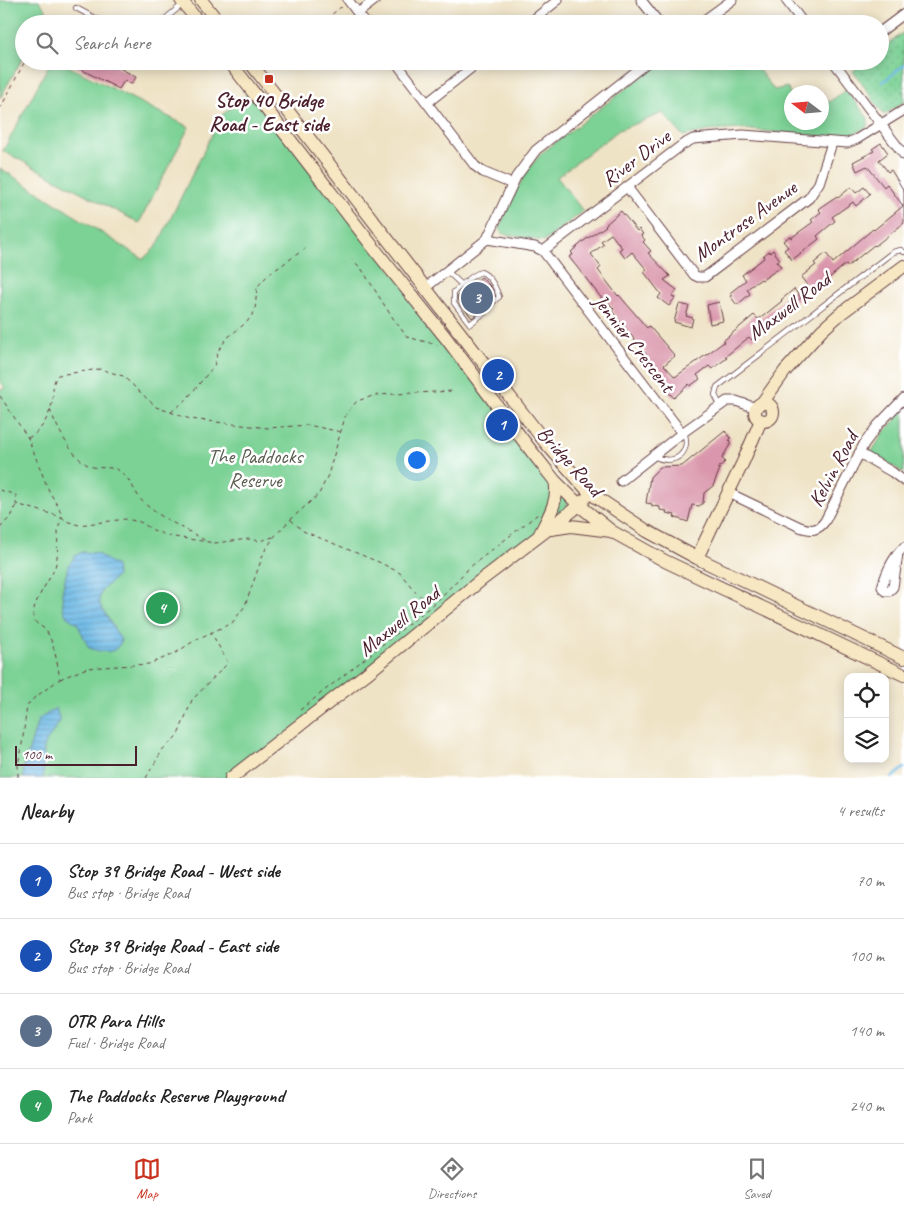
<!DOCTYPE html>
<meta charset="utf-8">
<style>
body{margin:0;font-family:Caveat,sans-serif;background:#f6f6f6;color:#222}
.controls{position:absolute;right:15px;bottom:15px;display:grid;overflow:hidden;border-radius:10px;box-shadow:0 2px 12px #0003}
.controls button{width:45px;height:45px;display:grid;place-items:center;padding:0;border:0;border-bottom:1px solid #e0e0e0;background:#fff;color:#222;font:25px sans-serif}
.compass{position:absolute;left:784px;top:85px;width:45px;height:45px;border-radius:50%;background:#fff;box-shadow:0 2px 12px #0003;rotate:286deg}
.scale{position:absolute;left:15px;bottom:12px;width:122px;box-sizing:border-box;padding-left:5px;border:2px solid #4a1f2b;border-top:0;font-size:14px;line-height:18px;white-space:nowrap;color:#4a1f2b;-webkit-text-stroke:4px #fff;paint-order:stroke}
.you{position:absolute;left:416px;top:459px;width:18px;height:18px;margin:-12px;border:4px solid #fff;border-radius:50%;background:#1a73e8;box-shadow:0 0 0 8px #1a73e833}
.badge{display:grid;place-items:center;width:32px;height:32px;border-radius:50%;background:#c8321e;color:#fff;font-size:16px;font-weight:700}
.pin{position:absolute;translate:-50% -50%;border:2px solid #fff;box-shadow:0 1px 5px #0006}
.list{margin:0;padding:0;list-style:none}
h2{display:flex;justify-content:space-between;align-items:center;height:65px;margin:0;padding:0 20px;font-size:21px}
h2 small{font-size:16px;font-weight:400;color:#767676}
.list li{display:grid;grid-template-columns:32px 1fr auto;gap:15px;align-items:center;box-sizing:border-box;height:75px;padding:0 20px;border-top:1px solid #e0e0e0}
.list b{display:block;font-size:19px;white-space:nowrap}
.list p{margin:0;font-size:16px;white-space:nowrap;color:#767676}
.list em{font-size:16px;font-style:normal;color:#767676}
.icon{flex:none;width:28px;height:28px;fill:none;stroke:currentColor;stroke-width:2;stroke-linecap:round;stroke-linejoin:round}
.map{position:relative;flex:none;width:904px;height:778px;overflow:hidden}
.search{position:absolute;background:#fff;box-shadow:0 2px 12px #0003;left:15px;right:15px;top:15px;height:55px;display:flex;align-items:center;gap:12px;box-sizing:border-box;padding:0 18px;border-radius:28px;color:#767676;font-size:19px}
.sheet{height:365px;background:#fff}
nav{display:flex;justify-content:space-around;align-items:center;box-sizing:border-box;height:70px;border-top:1px solid #e0e0e0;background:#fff;font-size:14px;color:#767676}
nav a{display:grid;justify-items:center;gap:2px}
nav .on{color:#c8321e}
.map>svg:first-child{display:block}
</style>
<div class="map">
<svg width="904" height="778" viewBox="0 0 904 778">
<defs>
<pattern id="grass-dots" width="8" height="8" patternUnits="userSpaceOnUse" patternTransform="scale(1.25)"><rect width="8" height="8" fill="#7bd195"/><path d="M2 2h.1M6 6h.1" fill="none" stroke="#6cb381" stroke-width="1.8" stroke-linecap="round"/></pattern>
<pattern id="water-rules" width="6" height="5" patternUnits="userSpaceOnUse" patternTransform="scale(1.25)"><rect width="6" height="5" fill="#6cb9e6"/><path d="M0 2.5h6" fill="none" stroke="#5b96bb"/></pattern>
</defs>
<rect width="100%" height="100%" fill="#fff"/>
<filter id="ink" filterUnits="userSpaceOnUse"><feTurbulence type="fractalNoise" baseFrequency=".02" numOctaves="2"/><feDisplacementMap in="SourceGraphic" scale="10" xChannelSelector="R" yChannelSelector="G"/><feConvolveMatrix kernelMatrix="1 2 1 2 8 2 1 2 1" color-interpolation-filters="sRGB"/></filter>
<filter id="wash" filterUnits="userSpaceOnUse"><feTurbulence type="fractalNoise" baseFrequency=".0096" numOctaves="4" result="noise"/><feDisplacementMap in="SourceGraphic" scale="20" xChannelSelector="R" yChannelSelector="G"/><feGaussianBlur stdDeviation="1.12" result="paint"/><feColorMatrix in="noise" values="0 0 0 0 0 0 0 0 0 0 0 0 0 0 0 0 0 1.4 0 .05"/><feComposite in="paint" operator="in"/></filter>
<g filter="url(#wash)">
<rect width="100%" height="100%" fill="#efe3c6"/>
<path fill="url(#grass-dots)" stroke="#627860" d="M904,32V102L884,115L853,71L866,61H880V50Z"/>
<path fill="#7bd195" stroke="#627860" d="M0,0H39L48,13L42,24H24V56L0,98Z
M51,61H58L189,127L139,223L3,151Z
M662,61H752L774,90L787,87L791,96L792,122H822V101L829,102L846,90L868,118V126L845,139L742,129L708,131L683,136L663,113L619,130L557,177L583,211L548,239L543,241L503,234L499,228C512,201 521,174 543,152Z
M251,90L568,495L566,507L560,518L230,778H0V391L5,387L0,382V168L143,259L157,246L221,116Z
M904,410V473L871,453L884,432Z"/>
<path fill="url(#water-rules)" stroke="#5b6c88" d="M82,552L96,553L116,566L117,576L102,590L99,598L100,605L121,640C117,656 101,652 89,648L77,623L67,617L63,609L62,593L68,566L75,556Z
M56,708L60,721L44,745L43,778H24L23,770L38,720Z"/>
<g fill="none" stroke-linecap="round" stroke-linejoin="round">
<path stroke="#6cb9e6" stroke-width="2.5" d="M883,82L904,65
M892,778L904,768"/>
</g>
<g id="blocks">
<path fill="#da96ac" d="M65,61H107L136,77L132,84L124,81L119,89Z
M881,143L888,153L879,160L888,172L891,170L904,191V223L875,246L874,245L848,266L846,264L817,288L815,286L810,289L801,277L816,265L814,263L826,253L833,263L873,229L874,230L903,206L887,184L884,187L867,166L857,171L853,162L874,151L872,149Z
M851,187L856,193L864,187L870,194L856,206L853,202L832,217L835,221L817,236L819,239L792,260L784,250L788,247L783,241L790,236L791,238L813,222L811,220L821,212L818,209L825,204L837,196L838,198Z
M621,211L637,231L639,229L643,234L641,235L645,240L643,242L651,251L648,253L670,276L664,280L677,290L672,296L675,298L669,306L658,298L661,294L644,272L647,270L632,252L625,258L619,250L622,248L611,234L601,241L604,244L591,254L601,267L598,270L618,296L619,295L647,328L649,326L675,356L664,365L675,377L724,342L723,341L754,315L758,319L762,317L782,301L781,300L794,289L801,298L794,303L796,305L752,340L749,337L725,357L727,358L712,369L709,366L697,375L700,379L690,386L689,384L674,398L667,391L670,389L645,356L646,354L612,311L614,309L605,298L603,300L569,257L573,254L571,252L585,240L606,226L605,225Z
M773,250L780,260L777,262L781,267L762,280L761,279L747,289L750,294L737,305L730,296L732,295L730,293L746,280L742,275L764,258L763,256L769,251L770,253Z
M481,277L489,285L494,296L483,305L469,288Z
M463,293L478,313L472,318L458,300V296Z
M719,302L723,321L710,324L707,305Z
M679,304L689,306L686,316L693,318L691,327L674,322Z
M725,431L731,438L729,441L731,443L722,458L725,462L718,468L720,469L713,486L704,493L703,503L699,506L692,505L688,522L674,517L675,515L666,513L667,511L660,510V507L652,506V504L646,503L650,477L660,467L682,466Z"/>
</g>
</g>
<g filter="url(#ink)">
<use href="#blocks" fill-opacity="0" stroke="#633c42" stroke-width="1"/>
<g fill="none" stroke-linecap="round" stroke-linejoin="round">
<g stroke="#633c42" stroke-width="6">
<path id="lane" d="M76,8L106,24
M159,24L183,4
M447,271L462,285L482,311L484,313L470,324L454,303V292C462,285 471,275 481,272C491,276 496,288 499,297L482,311
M720,405L715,395L717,387L893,252L901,250L904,252
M654,456C674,467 692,453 684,432"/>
</g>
<g stroke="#633c42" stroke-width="11">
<path id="street" d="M348,0L366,24
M641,0L660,24
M786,0L804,24
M358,13L375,0
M528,24L558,0
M699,24L732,0
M880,32L904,14
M395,61L475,166L483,172L512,184
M833,61L904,155
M427,103L480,61
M627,187L694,275L698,277H705L809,198L819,183L832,143
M487,239L535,247L543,251L682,433L727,401H736L756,408
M543,251L682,145L693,139L743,135L847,143L857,139L904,110
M425,288L487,239L516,177L536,150L649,61
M859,453L892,472L904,481
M621,481L682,433
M729,493L800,527C811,531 818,531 825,521L864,444L878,425L904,398
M898,554L893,587L889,591H885L882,587C886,573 893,557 904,547"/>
</g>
<g stroke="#633c42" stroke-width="14">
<path id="secondary" d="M181,0L200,24
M201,0L220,24
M229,61L380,256L446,338L529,448L555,481L579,505L611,531L665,561L904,675
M249,61L545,442L590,493L647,531L697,558L904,658
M762,403L785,371L822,330L840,314L904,266
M755 412a9 9 0 1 1 18 0a9 9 0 1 1-18 0Z
M551,529L571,526L611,531
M539,536C547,519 560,500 555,481
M697,558L743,462L761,420
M231,778L366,674L480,581L572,511L584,500"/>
</g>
<path stroke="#633c42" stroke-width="1" stroke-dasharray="4 4" stroke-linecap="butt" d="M320,24L341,7L344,11
M267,66L273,61
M0,109L25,61
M350,258L361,268L390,314L407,337L438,345
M0,396L28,438L49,491L59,508L62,517L66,521L79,525L126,519L140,522L153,530L168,536L215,543L249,539L260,541L273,537
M50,410C57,427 73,462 93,467C103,469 114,465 122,473C131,480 135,493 142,501C160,519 186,528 207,542
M171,412L185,401L214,366L218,351L227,338L247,322L255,311L257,287L268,275L306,248
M28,438C41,432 49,417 52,403C54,393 51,383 58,375L100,369L123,376L156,407L190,419L268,428L308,425L341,432
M0,490L16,495V504L62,517C54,534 61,552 54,570C48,582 33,602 33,615C33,625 43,625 47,632C55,646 57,663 60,679L34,698L27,706L21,752L18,763V778
M291,520L303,531L381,563L400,573L418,595L434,603
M0,528L12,515L16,505
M60,679L87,668L149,664L174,654L197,639L232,623L245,606L264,552L274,537L290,520L319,494L328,475L346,414L357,401L376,395L454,391
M300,710L435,603L470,567L538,514
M146,778L163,749L178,735L192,700L228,663L211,632"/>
<use href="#lane" stroke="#fff" stroke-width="4.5"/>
<use href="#street" stroke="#fff" stroke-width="9"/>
<use href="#secondary" stroke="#f7e8c3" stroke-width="12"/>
</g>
</g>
<rect fill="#c8321e" stroke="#fff" stroke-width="2" x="264" y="74" width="10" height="10" rx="2.5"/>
<g text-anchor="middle" stroke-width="5" stroke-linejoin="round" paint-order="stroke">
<g font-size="21" font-weight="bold" fill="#4a1f2b" stroke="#fff">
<text x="269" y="107">Stop 40 Bridge<tspan x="269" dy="24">Road - East side</tspan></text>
</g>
<g font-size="21" fill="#4a1f2b" stroke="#fff">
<text transform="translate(636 158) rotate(-37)" y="7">River Drive</text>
<text transform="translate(745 221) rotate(-36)" y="7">Montrose Avenue</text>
<text transform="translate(789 306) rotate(-37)" y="7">Maxwell Road</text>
<text transform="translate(634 343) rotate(52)" y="7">Jennier Crescent</text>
<text transform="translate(570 461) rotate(48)" y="7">Bridge Road</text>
<text transform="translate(833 469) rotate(-62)" y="7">Kelvin Road</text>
<text transform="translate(399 621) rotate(-39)" y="7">Maxwell Road</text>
</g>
<g font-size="21" fill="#5b5d50" stroke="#fff">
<text x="255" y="463">The Paddocks<tspan x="255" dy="24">Reserve</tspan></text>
</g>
</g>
</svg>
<div class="controls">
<button><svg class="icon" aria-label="locate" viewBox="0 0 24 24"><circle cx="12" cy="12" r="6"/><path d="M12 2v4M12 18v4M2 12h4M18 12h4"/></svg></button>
<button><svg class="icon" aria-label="layers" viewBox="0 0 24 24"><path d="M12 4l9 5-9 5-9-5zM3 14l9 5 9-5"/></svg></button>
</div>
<svg class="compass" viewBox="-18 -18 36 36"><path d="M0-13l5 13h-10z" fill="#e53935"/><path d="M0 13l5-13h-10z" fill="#767676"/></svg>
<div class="scale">100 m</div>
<div class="you"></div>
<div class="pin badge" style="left:502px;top:425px;background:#1a4fb4">1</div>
<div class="pin badge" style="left:498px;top:375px;background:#1a4fb4">2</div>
<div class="pin badge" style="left:477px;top:298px;background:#5c6f8a">3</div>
<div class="pin badge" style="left:162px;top:608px;background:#2e9e5b">4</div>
<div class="search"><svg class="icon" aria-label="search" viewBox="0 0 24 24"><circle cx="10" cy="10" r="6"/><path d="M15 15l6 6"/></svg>Search here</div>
</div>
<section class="sheet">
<h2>Nearby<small>4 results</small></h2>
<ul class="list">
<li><span class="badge" style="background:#1a4fb4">1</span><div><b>Stop 39 Bridge Road - West side</b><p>Bus stop · Bridge Road</p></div><em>70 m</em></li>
<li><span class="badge" style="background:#1a4fb4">2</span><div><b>Stop 39 Bridge Road - East side</b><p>Bus stop · Bridge Road</p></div><em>100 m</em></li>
<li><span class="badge" style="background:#5c6f8a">3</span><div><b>OTR Para Hills</b><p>Fuel · Bridge Road</p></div><em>140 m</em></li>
<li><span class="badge" style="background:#2e9e5b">4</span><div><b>The Paddocks Reserve Playground</b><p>Park</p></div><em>240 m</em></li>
</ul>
</section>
<nav>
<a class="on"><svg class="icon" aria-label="map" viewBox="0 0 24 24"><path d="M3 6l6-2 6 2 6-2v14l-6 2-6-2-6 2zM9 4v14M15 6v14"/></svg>Map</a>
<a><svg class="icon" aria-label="directions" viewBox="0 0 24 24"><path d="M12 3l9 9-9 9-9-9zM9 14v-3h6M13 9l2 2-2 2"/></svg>Directions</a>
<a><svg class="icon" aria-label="saved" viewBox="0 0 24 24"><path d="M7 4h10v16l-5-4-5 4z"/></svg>Saved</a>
</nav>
